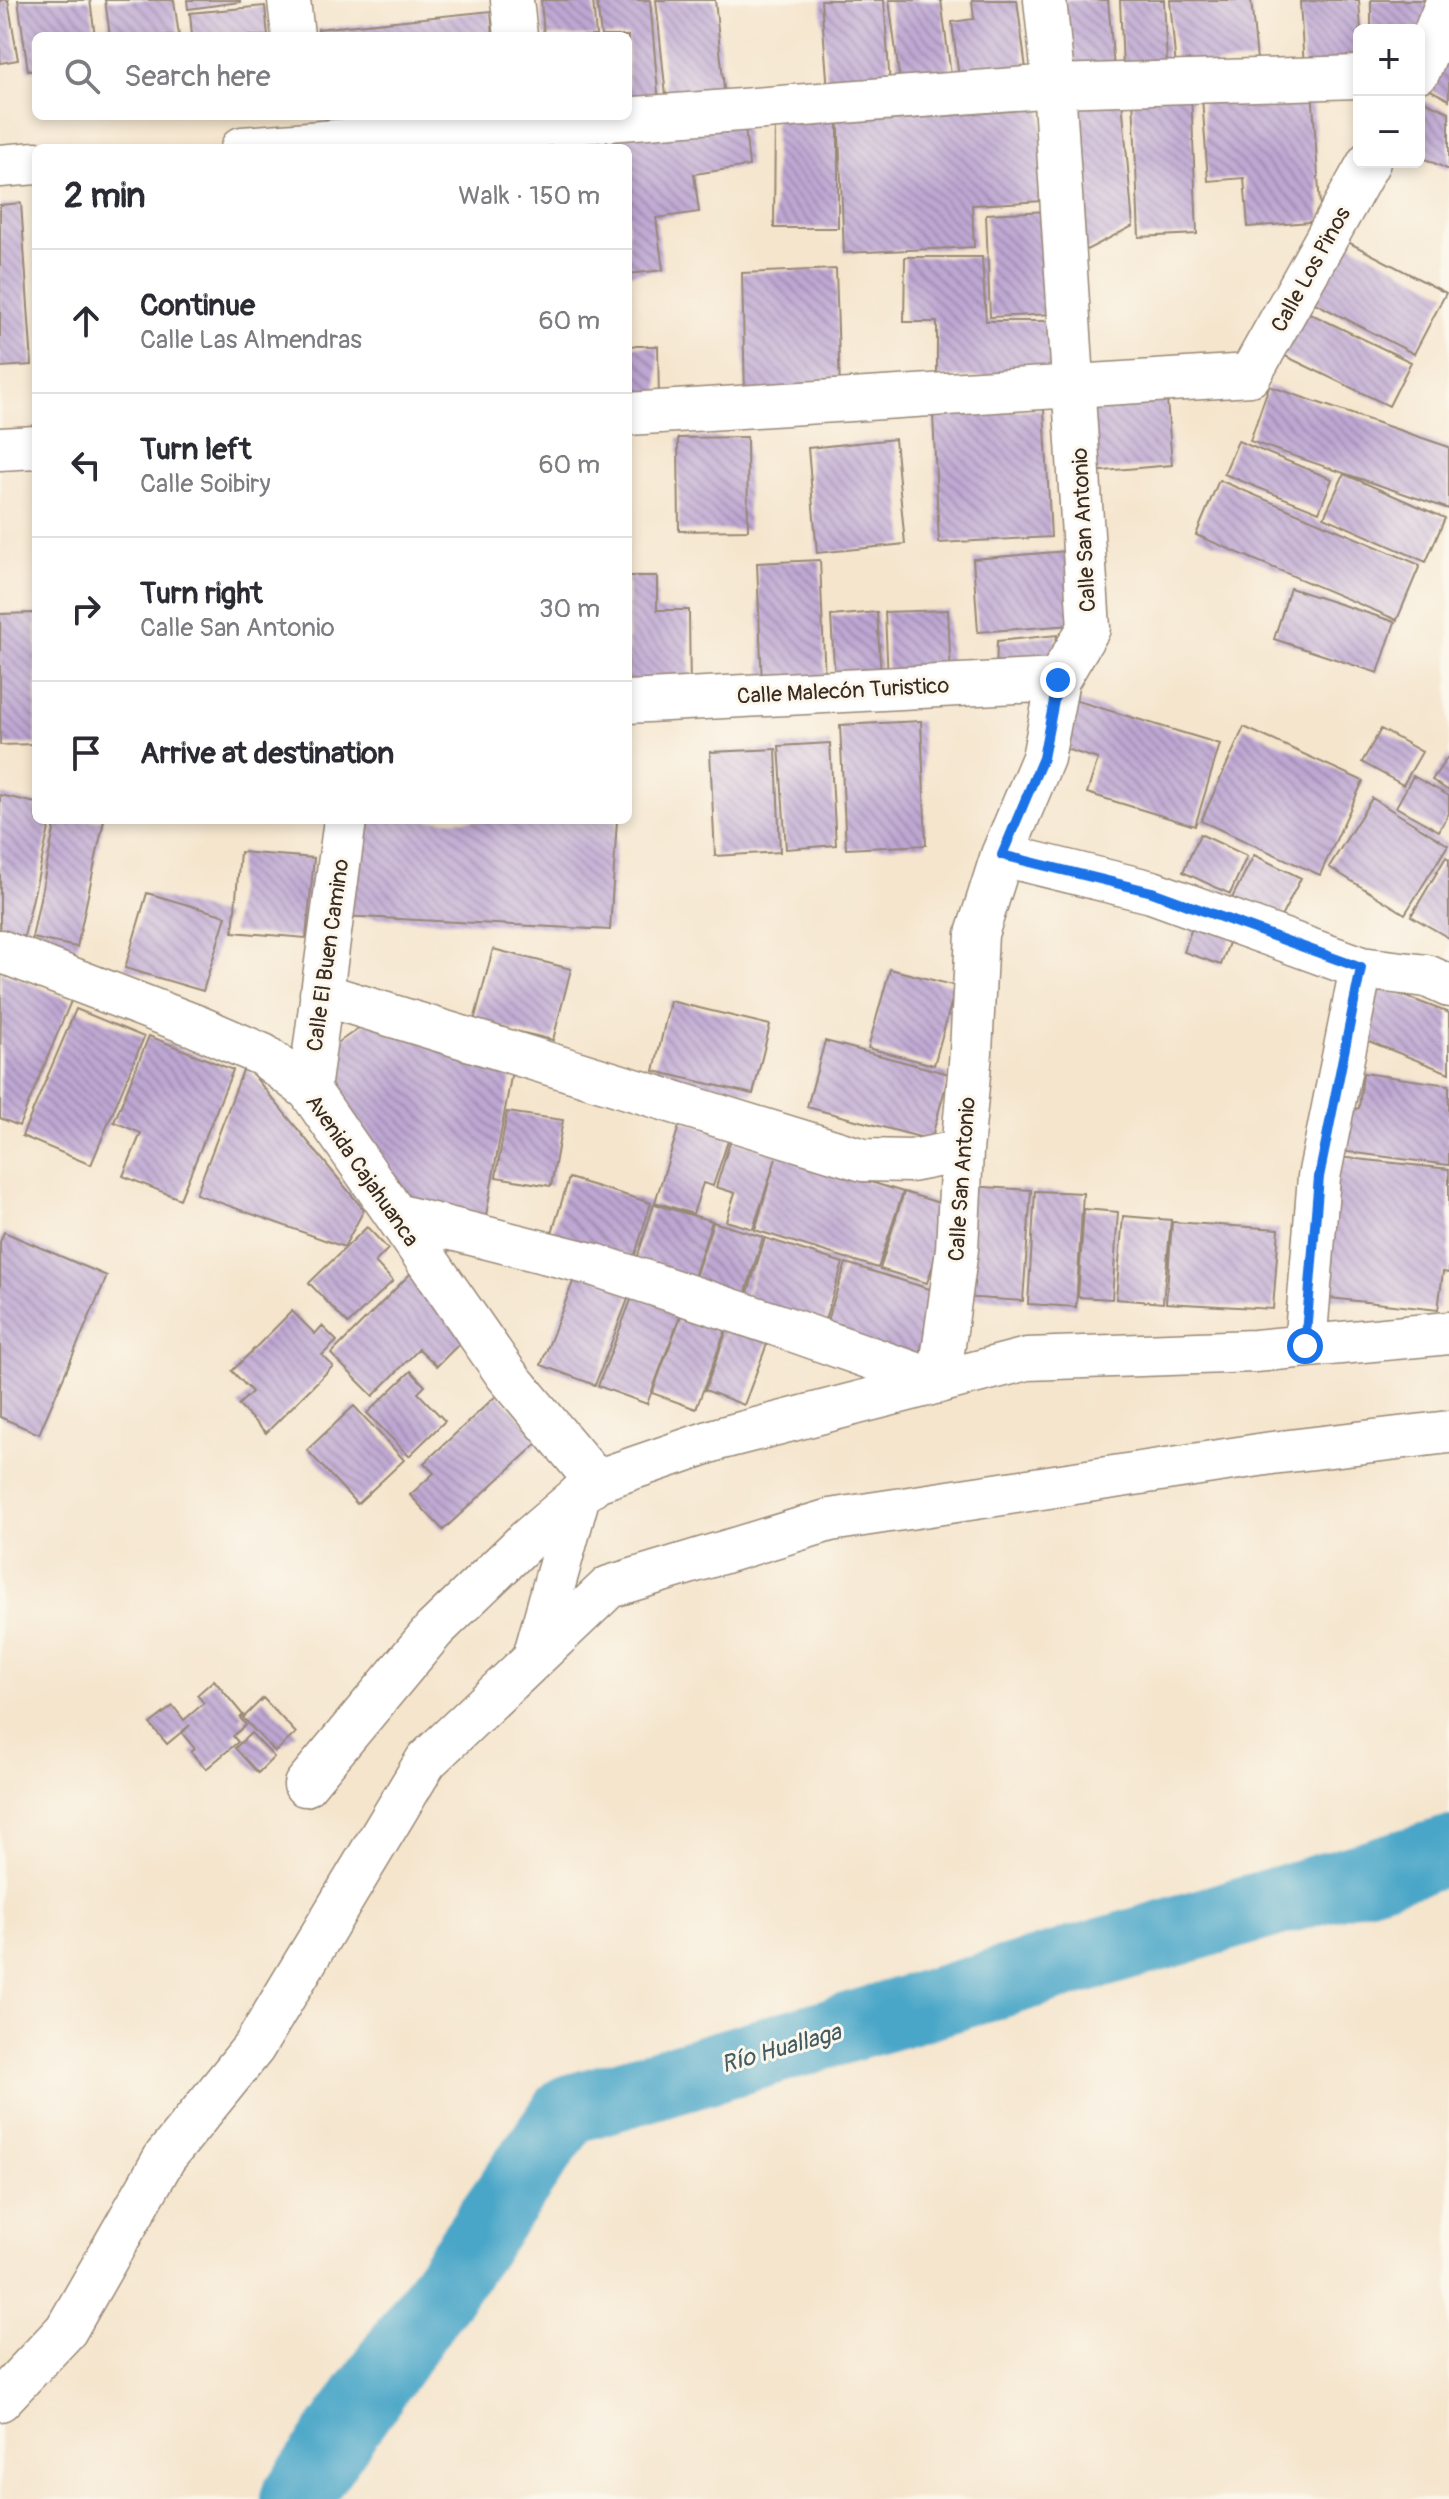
<!DOCTYPE html>
<meta charset="utf-8">
<style>
body{margin:0;font-family:Pangolin,sans-serif;background:#f7f7f7;color:#2b2b33}
.controls{position:absolute;right:24px;top:24px;display:grid;overflow:hidden;border-radius:12px;box-shadow:0 4px 12px #0003}
.controls button{width:72px;height:72px;display:grid;place-items:center;padding:0;border:0;border-bottom:2px solid #e1e1e2;background:#fff;color:#2b2b33;font:40px sans-serif}
.stop{position:absolute;width:24px;height:24px;margin:-18px;border:6px solid #1a73e8;border-radius:50%;background:#fff}
.stop.end{background:#1a73e8;border-color:#fff;box-shadow:0 2px 8px #0008}
.list{margin:0;padding:0;list-style:none}
h2{display:flex;justify-content:space-between;align-items:center;height:104px;margin:0;padding:0 32px;font-size:34px}
h2 small{font-size:26px;font-weight:400;color:#7c7c81}
.list li{display:grid;grid-template-columns:52px 1fr auto;gap:24px;align-items:center;box-sizing:border-box;height:144px;padding:0 32px;border-top:2px solid #e1e1e2}
.list b{display:block;font-size:30px;white-space:nowrap}
.list p{margin:0;font-size:26px;white-space:nowrap;color:#7c7c81}
.list em{font-size:26px;font-style:normal;color:#7c7c81}
.icon{flex:none;width:44px;height:44px;fill:none;stroke:currentColor;stroke-width:2;stroke-linecap:round;stroke-linejoin:round}
.map{position:relative;flex:none;width:1449px;height:2499px;overflow:hidden}
.search{position:absolute;background:#fff;box-shadow:0 4px 12px #0003;left:32px;top:32px;width:600px;height:88px;display:flex;align-items:center;gap:20px;box-sizing:border-box;padding:0 28px;border-radius:12px;color:#7c7c81;font-size:30px}
.panel{position:absolute;background:#fff;box-shadow:0 4px 12px #0003;left:32px;top:144px;width:600px;height:680px;border-radius:12px}
.map>svg:first-child{display:block}
</style>
<div class="map">
<svg width="1449" height="2499" viewBox="0 0 1449 2499">
<defs>
<pattern id="building-back-hatch" width="6" height="6" patternUnits="userSpaceOnUse" patternTransform="scale(2)"><rect width="6" height="6" fill="#bea7d3"/><path d="M-1 5l2 2M0 0l6 6M5-1l2 2" fill="none" stroke="#9c88ab"/></pattern>
</defs>
<rect width="100%" height="100%" fill="#fbf7ec"/>
<filter id="ink" filterUnits="userSpaceOnUse"><feTurbulence type="fractalNoise" baseFrequency=".0125" numOctaves="2"/><feDisplacementMap in="SourceGraphic" scale="16" xChannelSelector="R" yChannelSelector="G"/><feConvolveMatrix kernelMatrix="1 2 1 2 8 2 1 2 1" color-interpolation-filters="sRGB"/></filter>
<filter id="wash" filterUnits="userSpaceOnUse"><feTurbulence type="fractalNoise" baseFrequency=".006" numOctaves="4" result="noise"/><feDisplacementMap in="SourceGraphic" scale="32" xChannelSelector="R" yChannelSelector="G"/><feGaussianBlur stdDeviation="1.8" result="paint"/><feColorMatrix in="noise" values="0 0 0 0 0 0 0 0 0 0 0 0 0 0 0 0 0 1.4 0 .05"/><feComposite in="paint" operator="in"/></filter>
<g filter="url(#wash)">
<rect width="100%" height="100%" fill="#f5e5cd"/>
<g fill="none" stroke-linecap="round" stroke-linejoin="round">
<path stroke="#49a6c8" stroke-width="70" d="M295,2499L568,2110L1449,1851"/>
</g>
<g id="blocks">
<path fill="url(#building-back-hatch)" d="M0,0H8L18,60L0,63Z
M18,0H90L95,36H36V70L28,71Z
M105,0H174L179,36H110Z
M187,0H240V2L188,9Z
M541,0H593L596,36H544Z
M597,0H650L659,104L628,107V36H601Z
M656,0H715L725,99L667,106Z
M821,0H884L890,86L828,91Z
M889,0H941L951,75L900,82Z
M972,0H1017L1026,69L959,78L952,22L974,19Z
M1058,0H1108L1114,68L1064,73Z
M1120,0H1164L1167,65L1123,67Z
M1170,0H1251L1257,60L1176,68Z
M1324,0H1359L1361,30H1359V65L1304,68L1300,2Z
M1371,0H1434L1419,30H1371Z
M265,6L268,36H192L190,13Z
M491,11L493,36H318V29Z
M1449,43V100L1425,87Z
M1312,88L1321,221L1248,227L1244,178L1208,181L1202,97Z
M1191,93L1197,234L1139,237L1133,97Z
M1419,99L1449,112V170L1419,156Z
M1041,100L1044,201L972,205L974,247L844,253L838,110Z
M1122,100L1133,226L1075,256L1063,105Z
M838,115V228H774L775,116Z
M326,116H422L327,128Z
M744,118L749,166L694,174L699,212L656,218L663,270L628,274V148H549L547,133Z
M21,203L32,365L0,367V205Z
M1050,211L1054,314L990,317L986,214Z
M1344,240L1446,293L1414,354L1311,301Z
M905,257H982L986,321H1054L1056,377H937V322H904Z
M836,269L840,391L745,394L742,273Z
M1303,310L1411,362L1389,406L1281,354Z
M628,346H658L659,400L628,401Z
M1269,386L1449,447V509L1250,441Z
M1167,400L1172,465L1092,472L1087,406Z
M1044,409L1051,537L939,543L933,415Z
M747,437L748,530L679,531L678,438Z
M895,439L905,544L817,553L808,448Z
M1238,441L1332,479L1319,512L1224,474Z
M1344,474L1445,518L1426,562L1324,517Z
M1219,480L1420,565L1397,620L1196,535Z
M1067,551L1072,625L978,632L973,559Z
M820,560L825,682L762,685L757,563Z
M628,576H657V610H689L690,694L628,695Z
M1290,588L1395,622L1378,673L1274,639Z
M948,610L951,678L888,681L885,612Z
M877,612L881,679L835,682L831,616Z
M36,613V744L0,745V614Z
M1057,635L1053,670L996,674L997,641Z
M1071,699L1220,744L1195,826L1087,793L1098,759L1056,746Z
M921,721L926,845L846,849L840,725Z
M1244,727L1363,781L1320,875L1201,821Z
M1381,729L1422,752L1403,785L1362,762Z
M830,743L836,845L786,849L779,746Z
M776,749L780,852L715,856L710,752Z
M1449,755V791L1432,780Z
M1413,776L1449,796V813L1439,831L1396,807Z
M0,795L36,803V820H51L24,937L0,931Z
M1372,798L1448,845L1405,914L1329,867Z
M56,820H104L77,947L32,938Z
M347,820H617L610,930L342,916Z
M1200,834L1247,856L1230,894L1183,872Z
M240,852L314,858L306,938L233,932Z
M1254,855L1301,878L1279,921L1232,898Z
M1446,857L1449,859V938L1411,916Z
M147,893L226,916L203,991L125,968Z
M1194,921L1232,934L1221,965L1184,952Z
M493,949L571,969L553,1040L474,1021Z
M890,969L956,986L934,1065L868,1048Z
M1,972L71,1001L19,1126L0,1118Z
M1378,986L1449,1013V1073L1358,1037Z
M670,1001L770,1025L753,1094L654,1071Z
M76,1009L144,1037L91,1165L22,1136Z
M369,1021L514,1060L485,1221L406,1202L323,1089L333,1046Z
M149,1036L233,1070L180,1199L123,1176L141,1133L114,1122Z
M825,1041L949,1074L931,1140L807,1107Z
M245,1065L364,1210L344,1247L196,1194Z
M1363,1073L1449,1085V1165L1332,1150L1337,1115L1359,1108Z
M507,1112L563,1120L551,1186L496,1177Z
M681,1120L730,1135L713,1186L703,1183L693,1214L655,1202Z
M731,1139L903,1192L878,1268L755,1230L776,1158L753,1229L726,1221L735,1193L716,1187Z
M1338,1157L1449,1169V1273L1443,1272L1438,1310L1321,1297Z
M569,1178L651,1203L633,1261L551,1236Z
M969,1186L1031,1190L1023,1301L962,1297Z
M1035,1191L1083,1193L1076,1307L1028,1304Z
M904,1192L952,1207L927,1283L880,1269Z
M654,1204L712,1221L690,1289L633,1271Z
M1084,1209L1118,1212L1112,1299L1078,1297Z
M1123,1216L1171,1220L1163,1303L1116,1299Z
M713,1222L763,1237L742,1305L691,1289Z
M1172,1222L1279,1229L1273,1309L1166,1303Z
M367,1227L388,1249L375,1262L393,1281L348,1324L309,1283Z
M4,1232L107,1276L39,1434L0,1417V1242Z
M765,1238L843,1263L822,1329L744,1305Z
M846,1263L939,1292L918,1359L824,1330Z
M579,1266L633,1286L595,1385L541,1365Z
M414,1270L474,1329L437,1366L419,1349L373,1396L331,1354Z
M636,1287L684,1305L647,1404L598,1386Z
M685,1305L729,1321L696,1409L652,1393Z
M292,1311L315,1334L322,1326L337,1341L322,1355L333,1366L266,1433L238,1405L252,1392L232,1371Z
M730,1322L770,1336L744,1405L705,1390Z
M411,1371L425,1386L418,1393L445,1421L409,1456L367,1413Z
M498,1394L541,1440L443,1530L410,1495L434,1473L424,1463Z
M354,1406L404,1460L357,1504L307,1450Z
M214,1680L243,1715L240,1718L246,1725L233,1736L238,1742L206,1769L191,1752L195,1749L182,1733L190,1725L167,1744L150,1724L173,1706L184,1720L204,1703L197,1695Z
M263,1698L296,1733L275,1752L243,1718Z
M251,1733L274,1757L258,1773L235,1748Z"/>
</g>
</g>
<g filter="url(#ink)">
<use href="#blocks" fill-opacity="0" stroke="#988876" stroke-width="2"/>
<g fill="none" stroke-linecap="round" stroke-linejoin="round">
<g stroke="#988876" stroke-width="45">
<path id="minor" d="M289,0L293,36
M512,0L516,36
M1419,71L1448,0
M242,148L1054,86L1359,77
M0,166L36,163
M628,414L1250,375L1369,162
M0,449L36,447
M628,702L1058,680
M1002,855L1152,892L1361,968L1427,976L1449,986
M0,951L196,1026L263,1055L309,1090L506,1374L596,1481
M321,994L863,1160L911,1161L962,1151
M309,1090L345,820
M396,1215L595,1265L783,1327L939,1382L957,1249L962,1151L971,1052L977,934L1002,855L1043,758L1058,680L1089,628L1054,86L1045,0
M1305,1346L1319,1177L1361,968
M534,1657L579,1495
M305,1785L434,1630L527,1540L596,1481L718,1439L1027,1359L1255,1351L1449,1333
M0,2400L66,2330L165,2157L254,2047L426,1761L609,1587L830,1520L1272,1453L1449,1432"/>
</g>
<use href="#minor" stroke="#fff" stroke-width="42"/>
</g>
</g>
<g fill="none" stroke-linecap="round" stroke-linejoin="round" filter="url(#ink)">
<path stroke="#1a73e8" stroke-width="10" d="M1058,680L1043,758L1002,855L1152,892L1361,968L1319,1177L1305,1346"/>
</g>
<g text-anchor="middle" stroke-width="6" stroke-linejoin="round" paint-order="stroke">
<g font-size="22" fill="#3b2a1e" stroke="#fbf7ec">
<text transform="translate(1310 269) rotate(-61)" y="8">Calle Los Pinos</text>
<text transform="translate(1083 530) rotate(-93)" y="8">Calle San Antonio</text>
<text transform="translate(843 690) rotate(-3)" y="8">Calle Malecón Turistico</text>
<text transform="translate(327 955) rotate(-82)" y="8">Calle El Buen Camino</text>
<text transform="translate(363 1170) rotate(55)" y="8">Avenida Cajahuanca</text>
<text transform="translate(961 1179) rotate(-86)" y="8">Calle San Antonio</text>
</g>
<g font-size="24" font-style="italic" fill="#415c62" stroke="#fbf7ec">
<text transform="translate(781 2048) rotate(-16)" y="8">Río Huallaga</text>
</g>
</g>
</svg>
<div class="controls">
<button>+</button>
<button>−</button>
</div>
<div class="stop" style="left:1305px;top:1346px"></div>
<div class="stop end" style="left:1058px;top:680px"></div>
<div class="search"><svg class="icon" aria-label="search" viewBox="0 0 24 24"><circle cx="10" cy="10" r="6"/><path d="M15 15l6 6"/></svg>Search here</div>
<section class="panel">
<h2>2 min<small>Walk · 150 m</small></h2>
<ul class="list">
<li><svg class="icon" aria-label="ahead" viewBox="0 0 24 24"><path d="M12 20V5M6 11l6-6 6 6"/></svg><div><b>Continue</b><p>Calle Las Almendras</p></div><em>60 m</em></li>
<li><svg class="icon" aria-label="left" viewBox="0 0 24 24"><path d="M17 20v-9H6M10 6l-5 5 5 5"/></svg><div><b>Turn left</b><p>Calle Soibiry</p></div><em>60 m</em></li>
<li><svg class="icon" aria-label="right" viewBox="0 0 24 24"><path d="M7 20v-9h11M14 6l5 5-5 5"/></svg><div><b>Turn right</b><p>Calle San Antonio</p></div><em>30 m</em></li>
<li><svg class="icon" aria-label="arrive" viewBox="0 0 24 24"><path d="M6 21V4h12l-3 4 3 4H6"/></svg><div><b>Arrive at destination</b></div></li>
</ul>
</section>
</div>
